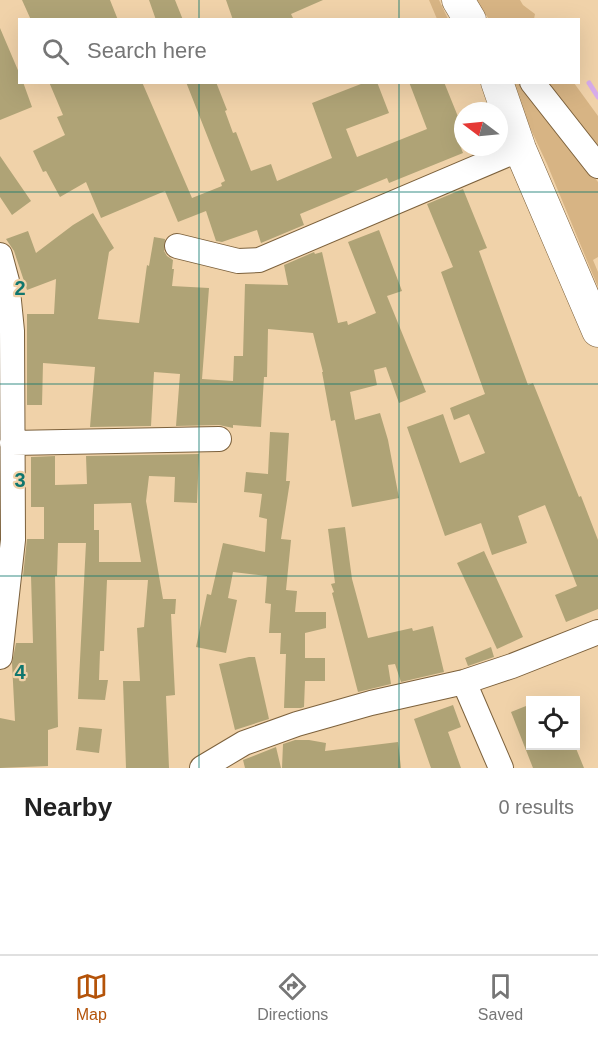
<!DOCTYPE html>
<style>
body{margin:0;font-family:Helvetica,sans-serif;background:#f2f2f2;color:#222}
.controls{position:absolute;right:18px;bottom:18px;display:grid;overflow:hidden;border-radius:0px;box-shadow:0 6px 24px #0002}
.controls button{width:54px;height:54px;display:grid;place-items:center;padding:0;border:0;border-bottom:2px solid #e0e0e0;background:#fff;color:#222;font:30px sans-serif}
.compass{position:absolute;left:454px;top:102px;width:54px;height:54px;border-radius:50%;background:#fff;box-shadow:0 6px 24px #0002;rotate:286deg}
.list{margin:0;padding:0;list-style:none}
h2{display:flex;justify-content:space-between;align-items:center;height:78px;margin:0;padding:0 24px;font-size:26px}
h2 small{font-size:20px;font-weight:400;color:#767676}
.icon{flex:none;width:33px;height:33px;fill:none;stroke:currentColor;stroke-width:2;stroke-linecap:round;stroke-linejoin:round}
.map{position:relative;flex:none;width:598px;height:768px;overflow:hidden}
.search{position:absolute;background:#fff;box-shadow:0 6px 24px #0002;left:18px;right:18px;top:18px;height:66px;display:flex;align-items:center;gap:15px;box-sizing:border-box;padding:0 21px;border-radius:0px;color:#767676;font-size:22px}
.sheet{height:186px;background:#fff}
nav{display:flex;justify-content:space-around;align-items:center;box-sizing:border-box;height:84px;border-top:2px solid #e0e0e0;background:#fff;font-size:16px;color:#767676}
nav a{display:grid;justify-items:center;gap:3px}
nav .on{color:#b45309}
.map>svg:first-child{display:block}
</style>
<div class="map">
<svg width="598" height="768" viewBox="0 0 598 768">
<rect width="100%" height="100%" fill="#f0d2a9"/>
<path fill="#d7b484" d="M429,0H439L448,19H437Z
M474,0H520L523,5L535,14L534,19H489Z
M509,83H519L598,182V257L593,260L598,272V287L547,164Z
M540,83H574L598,116V154Z"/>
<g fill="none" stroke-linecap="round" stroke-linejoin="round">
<path stroke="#d8aceb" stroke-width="5" d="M589,83L598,97"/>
</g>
<path fill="#afa376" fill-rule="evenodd" d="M22,0H110L118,20H31Z
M149,0H175L183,20H156Z
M226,0H323L291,14L294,20H233Z
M0,28L20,75V82H23L32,107L0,120Z
M49,82H142L192,198L222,186L221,183L225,181L186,82H216L227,110L225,111L233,133L236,132L251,171L271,164L277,181L332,158L312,103L366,82H377L389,113L346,129L357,157L427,129L409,82H444L463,129L455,132L463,153L389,183L387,178L300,214L304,225L261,243L257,230L222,242L216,241L206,211L178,222L165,191L101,218L86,182L60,197L46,171L43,172L33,151L65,135L57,117L63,115Z
M0,156L31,201L12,215L0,197Z
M463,189L487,248L479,251L528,385L533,383L579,497L581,496L598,540V609L566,622L555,595L577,586L545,505L518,516L527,543L492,555L481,523L445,536L407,427L443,414L460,463L485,453L469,414L454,420L450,408L485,394L441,272L453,267L427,204Z
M93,213L114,248L109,252L98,319L139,323L147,265L149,266L154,237L165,239L164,251L167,256L173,260L172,269H174L172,286L209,288L202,379L233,381L234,356H243L245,284L288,285L284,265L314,252L315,254L322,252L338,323L347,321L348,325L376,313L348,242L379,230L402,291L387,296L426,392L399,403L386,367L374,370L377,385L350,392L355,420L380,413L388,440L399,498L352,507L335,420L331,421L322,372H323L313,333L268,329L267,377H264L261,427L233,425V428L219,425L176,426L180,374L154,372L151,426L90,427L95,367L43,363L42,405H27V314H54L56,279L27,290L14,251L6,239L28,231L36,253L73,225Z
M270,432L289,433L286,481H290L281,539L291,540L286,590L297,591L295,612H326V628L305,633V658H325V681H305L304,707L301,708H284L286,654H280L281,633H269L271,604L265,603L267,576L233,572L228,598L237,600L226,653L196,647L207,594L211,595L223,543L265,552L267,519L259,517L262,494L244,492L246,472L268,474Z
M199,454L197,503L174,502L175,477L149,476L146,501L163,599H176L175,614H171L175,695L166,696L169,768H126L123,681H140L137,628L144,627L148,580H107L104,651H100L99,680H108L105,700L78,699L86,543H58L57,576H55L58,727L48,730V766L0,768V718L15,721L12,663L16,643H33L31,576H23L27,539H44V507H31V457L55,456V485L87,484L86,456ZM131,503L141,562H99V530H94V504Z
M345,527L352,579L368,638L412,628L413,631L433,626L444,672L401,682L395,664L388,665L391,684L358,692L332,593L334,592L331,584L335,583L328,529Z
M484,551L523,637L497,649L457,563Z
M491,647L494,657L468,666L465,658Z
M249,657H255L269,719L235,730L219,664Z
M531,704V746H575L584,768H533L511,712Z
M453,705L461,727L448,732L461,768H431L414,719Z
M79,727L102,729L99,753L76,750Z
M295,740H309L326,743L325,751L398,742L401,768H282L283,744Z
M276,747L281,768H245L243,760Z"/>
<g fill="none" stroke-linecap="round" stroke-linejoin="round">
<g stroke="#7c613c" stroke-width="26">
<path id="minor" d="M532,82L598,166
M177,246L238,261L259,260L520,149
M0,255L7,281L12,331L13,540L0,657
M12,443L219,439
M464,682L501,768
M202,768L244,743L297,724L371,703L464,682L512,666L598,632"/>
</g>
<g stroke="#7c613c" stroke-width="33">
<path id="major" d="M458,0L470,20
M497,82L520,149L598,331"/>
</g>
<use href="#minor" stroke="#fff" stroke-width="24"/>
<use href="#major" stroke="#fff" stroke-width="32"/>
</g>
<path fill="none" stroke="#0f766e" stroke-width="1.5" stroke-opacity="0.55" d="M199,0V20M399,0V20M199,82V768M399,82V768M0,192H598M0,384H598M0,576H598"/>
<g font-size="20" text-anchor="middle" font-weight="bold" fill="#0f766e" stroke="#f0d2a9" stroke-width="4.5" stroke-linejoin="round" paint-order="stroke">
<text x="20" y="295">2</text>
<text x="20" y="487">3</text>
<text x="20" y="679">4</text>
</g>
</svg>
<div class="controls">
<button><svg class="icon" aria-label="locate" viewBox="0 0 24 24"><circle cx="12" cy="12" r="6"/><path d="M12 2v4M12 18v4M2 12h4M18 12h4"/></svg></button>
</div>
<svg class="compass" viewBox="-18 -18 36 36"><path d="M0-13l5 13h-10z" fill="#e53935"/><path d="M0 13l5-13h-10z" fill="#767676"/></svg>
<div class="search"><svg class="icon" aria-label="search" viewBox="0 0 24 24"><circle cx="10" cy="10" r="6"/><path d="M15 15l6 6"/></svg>Search here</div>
</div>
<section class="sheet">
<h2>Nearby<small>0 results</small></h2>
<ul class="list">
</ul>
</section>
<nav>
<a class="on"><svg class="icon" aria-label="map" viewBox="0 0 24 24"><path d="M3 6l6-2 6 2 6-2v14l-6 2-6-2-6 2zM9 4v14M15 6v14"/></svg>Map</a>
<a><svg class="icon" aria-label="directions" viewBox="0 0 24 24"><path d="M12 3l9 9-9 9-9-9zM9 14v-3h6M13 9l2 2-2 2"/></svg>Directions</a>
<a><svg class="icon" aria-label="saved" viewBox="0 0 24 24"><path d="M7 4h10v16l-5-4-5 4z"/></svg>Saved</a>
</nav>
